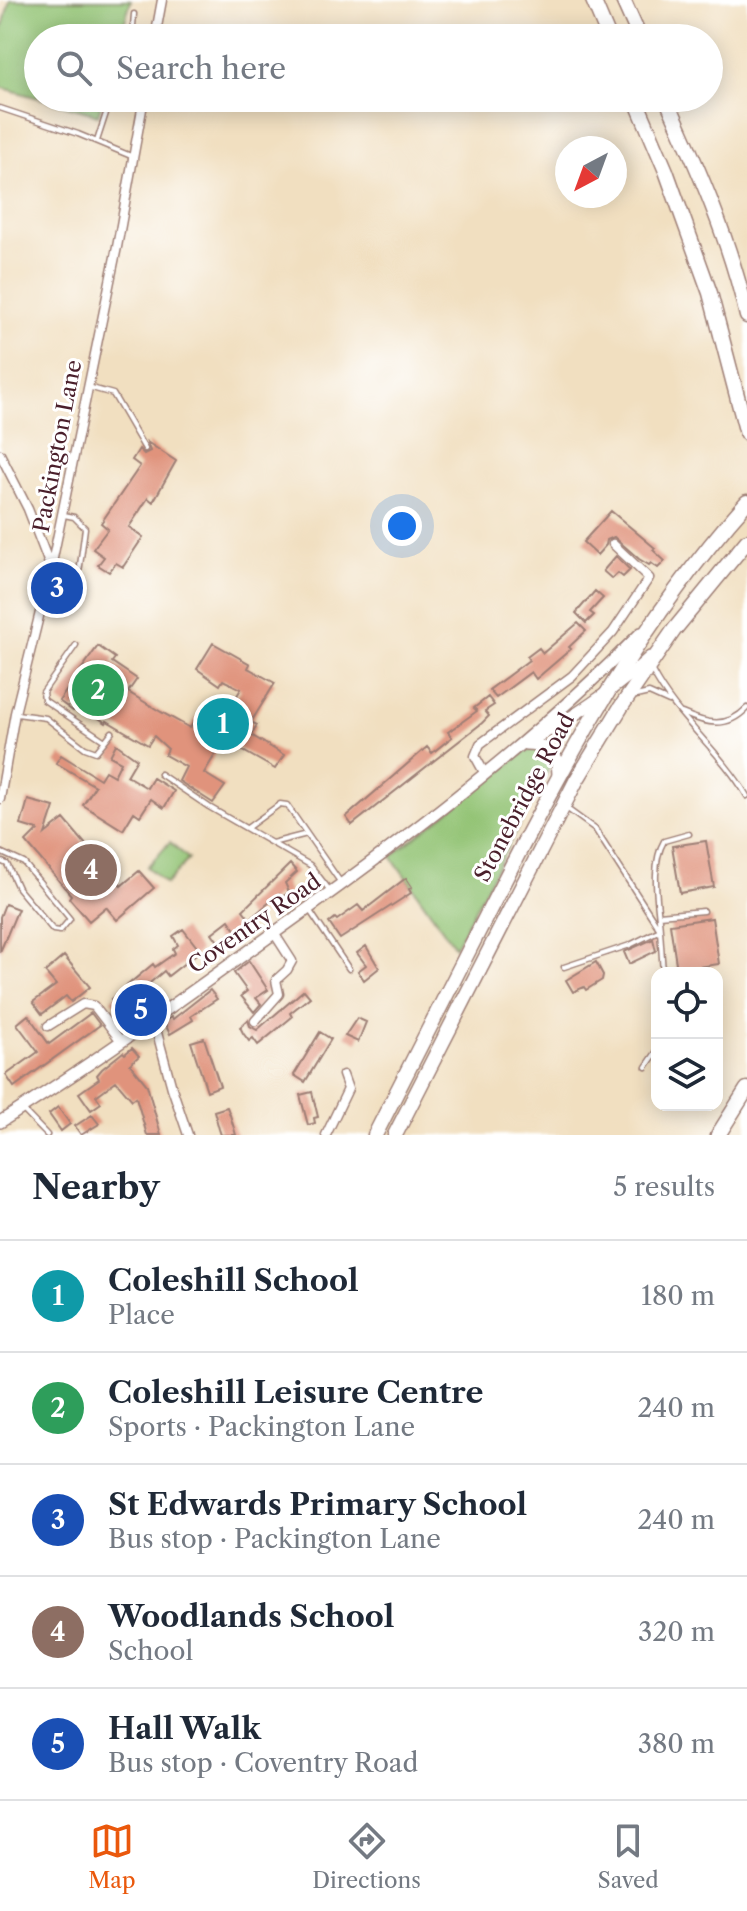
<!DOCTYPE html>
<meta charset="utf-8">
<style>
body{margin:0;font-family:"Libre Caslon Text",serif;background:#f2f2f3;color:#1f2937}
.controls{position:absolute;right:24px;bottom:24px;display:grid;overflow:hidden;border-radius:16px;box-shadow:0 4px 20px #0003}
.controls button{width:72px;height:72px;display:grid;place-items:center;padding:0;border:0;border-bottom:2px solid #e0e1e3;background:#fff;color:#1f2937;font:40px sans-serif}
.compass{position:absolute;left:555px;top:136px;width:72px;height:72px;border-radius:50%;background:#fff;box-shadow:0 4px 20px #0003;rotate:221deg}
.you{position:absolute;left:402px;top:526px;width:28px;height:28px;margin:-20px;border:6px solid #fff;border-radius:50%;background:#1a73e8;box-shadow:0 0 0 12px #1a73e833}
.badge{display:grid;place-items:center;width:52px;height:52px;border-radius:50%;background:#ea580c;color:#fff;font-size:26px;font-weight:700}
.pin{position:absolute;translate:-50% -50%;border:4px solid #fff;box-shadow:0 2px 8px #0006}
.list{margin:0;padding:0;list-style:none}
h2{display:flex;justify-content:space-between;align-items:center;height:104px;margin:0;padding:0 32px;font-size:34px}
h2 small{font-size:26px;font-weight:400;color:#747a83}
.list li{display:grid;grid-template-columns:52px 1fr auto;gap:24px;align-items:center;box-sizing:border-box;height:112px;padding:0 32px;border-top:2px solid #e0e1e3}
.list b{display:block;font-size:30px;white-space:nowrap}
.list p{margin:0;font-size:26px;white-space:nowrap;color:#747a83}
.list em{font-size:26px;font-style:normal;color:#747a83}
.icon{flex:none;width:44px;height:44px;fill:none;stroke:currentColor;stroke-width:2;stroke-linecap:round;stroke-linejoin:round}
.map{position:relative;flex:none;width:747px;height:1135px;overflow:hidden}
.search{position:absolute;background:#fff;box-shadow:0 4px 20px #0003;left:24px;right:24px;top:24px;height:88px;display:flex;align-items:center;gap:20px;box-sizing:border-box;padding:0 28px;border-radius:44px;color:#747a83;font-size:30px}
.sheet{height:664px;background:#fff}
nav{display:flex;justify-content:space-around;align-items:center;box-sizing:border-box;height:112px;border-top:2px solid #e0e1e3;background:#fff;font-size:22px;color:#747a83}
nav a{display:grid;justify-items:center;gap:4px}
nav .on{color:#ea580c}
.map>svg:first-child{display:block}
</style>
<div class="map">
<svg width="747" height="1135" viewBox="0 0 747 1135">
<rect width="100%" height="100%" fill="#fff"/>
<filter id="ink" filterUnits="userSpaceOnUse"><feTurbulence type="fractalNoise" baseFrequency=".0125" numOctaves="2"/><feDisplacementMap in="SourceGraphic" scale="16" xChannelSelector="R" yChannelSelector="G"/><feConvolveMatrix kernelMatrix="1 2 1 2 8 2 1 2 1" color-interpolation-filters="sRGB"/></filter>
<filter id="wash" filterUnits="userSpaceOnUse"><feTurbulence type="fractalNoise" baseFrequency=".006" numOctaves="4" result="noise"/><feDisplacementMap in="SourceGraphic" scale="32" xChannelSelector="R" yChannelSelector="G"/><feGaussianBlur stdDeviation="1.8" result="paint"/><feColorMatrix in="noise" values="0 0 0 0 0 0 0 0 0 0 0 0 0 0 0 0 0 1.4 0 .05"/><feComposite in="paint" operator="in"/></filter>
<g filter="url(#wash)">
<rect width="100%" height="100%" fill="#f1dfc0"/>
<path fill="#91c272" stroke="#6e704e" stroke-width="2" d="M10,0H131L120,38H38V98L0,87V38Z
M39,98H103L98,115Z
M537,749L546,754L550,767L455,947L391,856L525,752Z
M170,842L189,859L166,884L147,867Z"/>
<g id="blocks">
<path fill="#e0937c" d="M147,442L176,461L153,502L148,498L129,527L143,537L123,567L116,563L109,572L98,565L104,557L93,549L108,529L101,523L140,466L132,460L139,449L144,454L150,451Z
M611,511L655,548L653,550L665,561L658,568L651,563L649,565L639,559L614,537L607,540L606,545L597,555L583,542Z
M616,556L630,570L623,577L618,573L612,579L603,571Z
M595,591L603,598L590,612L594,615L586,623L576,613Z
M578,623L586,631L569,647L571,649L536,679L531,672L496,698L489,690L529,660L527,657L539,648L543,653Z
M213,643L250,664L248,668L275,683L251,722L257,725L251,735L284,755L275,769L224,740L204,773L225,786L213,803L179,781L186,767L165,755L168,749L154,736L148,745L107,721L106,723L78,704L73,711L59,701L98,646L115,658L112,662L137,679L128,692L161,712L190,728L203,707L224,717L241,689L223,680L220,685L197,669Z
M488,697L494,705L485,711L489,716L482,723L352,825L346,817L427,747L432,753L452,737L448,732L477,711L474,708Z
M116,744L137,759L127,776L147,788L153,778L174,791L164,808L151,799L140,816L134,812L123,830L83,805L95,786L56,763L61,755L100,779L105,771L114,776L121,762L110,756Z
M28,800L54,807L45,834L64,819L121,886L139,871L154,888L117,920L106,907L89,921L69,898L71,895L26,842L38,830L21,825Z
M706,841L714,887L680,893L672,846Z
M290,864L297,872L285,883L289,892L282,897L279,894L250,919L243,910Z
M406,878L412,887L409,889L411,893L340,939L329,923L335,918L337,920L358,905L363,911Z
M5,904L18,909L0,952V917Z
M712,918L719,964L677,970L670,924Z
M229,920L237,932L220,944L212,933Z
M183,929L200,951L168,976L164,971L119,1009L111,999L153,964L155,967L175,953L173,949L178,945L173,936Z
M653,939L656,951L629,964L624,952Z
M366,946L379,968L364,980L358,971L366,965L357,953Z
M64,956L90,987L71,1002L66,996L42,1014L33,1002L56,985L45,972Z
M249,961L268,990L256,998L261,1004L254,1012L241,996L247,991L234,973Z
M596,962L603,975L602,980L586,990L584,987L573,992L566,980Z
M210,990L217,999L191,1016L193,1020L170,1034L164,1022L171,1017L173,1019Z
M304,990L310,997L290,1013L292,1017L258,1045L253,1038L249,1041L243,1033L240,1027L248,1020L250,1026L257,1030Z
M91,1013L100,1025L14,1087L6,1075L38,1052L17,1024L28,1015L49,1044Z
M357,1018L366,1022L358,1042L345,1036Z
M320,1032L331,1039L305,1082L294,1075Z
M204,1038L220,1086L207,1091L191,1042Z
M132,1048L139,1056L130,1064L147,1085L161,1135H147L136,1097L132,1100L116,1081L96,1096L101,1103L91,1110L79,1093L99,1079L97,1075L102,1069L123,1052L125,1054Z
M312,1092L318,1117L314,1118L315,1123L308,1125L300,1095Z
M58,1107L70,1124L61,1131L49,1114Z
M227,1107L230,1115L236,1135H221L219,1129L214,1111Z
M92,1115L99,1124L81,1135L75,1126Z"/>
</g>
</g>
<g filter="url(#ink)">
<use href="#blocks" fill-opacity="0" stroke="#9e7f76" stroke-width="2"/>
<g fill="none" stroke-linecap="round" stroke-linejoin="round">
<g stroke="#9e7f76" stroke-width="7">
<path id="lane" d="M132,38L134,14
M0,108L78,134L131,156
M97,141L111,98
M88,387L113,394L145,449
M51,571L79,573L85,528L74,517L64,515
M76,645L43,692L44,700L105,741
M652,671C676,718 720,750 747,796
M636,696L649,693L669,702
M682,713C707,724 727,729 747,708
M17,714L46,718L85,748L96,752L112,732
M160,774L209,807L310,865L331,892
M566,808L595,829L660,930L663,973
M247,828L280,804L287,805L341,883
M272,843L307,834
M0,852L24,863L70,919L60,931L53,930L18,888L7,864L0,861
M310,911L349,969
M659,915L703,911
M564,967L630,945L660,930C658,903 650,865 664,841L689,834
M646,1067L657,1051
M23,1110L47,1135"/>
</g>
<g stroke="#9e7f76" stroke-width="11">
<path id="street" d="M155,38L162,0
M0,454L28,509L50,566
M485,774L475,756L480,744L572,676L613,632L649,578L613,544
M0,799L15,713L51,568L117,247L144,98
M153,1018L172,1088L188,1135
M255,1021L279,994L276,980L287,970L292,961L274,933
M48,1026L83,1004L94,1006L121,1041
M326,1135L348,1089L343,1075"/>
</g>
<g stroke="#9e7f76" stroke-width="14">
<path id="secondary" d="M530,740C565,724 622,684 650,657
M526,744C541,744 548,748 557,759L558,775
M0,1122C89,1066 175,1004 260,943C394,848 525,750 641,633"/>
</g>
<g stroke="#9e7f76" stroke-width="17">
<path id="highway" d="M593,0L609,38
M623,0L640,38
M635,98L666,171L710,293L747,434
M666,98C698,168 730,241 747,316
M375,1135C416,1054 458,972 499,891C569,753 643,618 747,502
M395,1135L576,781L621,707L674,630L747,541
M718,1135L747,1089"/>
</g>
<use href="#lane" stroke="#fff" stroke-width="4"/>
<use href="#street" stroke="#fff" stroke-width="8"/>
<use href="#secondary" stroke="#fff" stroke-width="11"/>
<use href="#highway" stroke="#fff" stroke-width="14"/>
</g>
</g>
<g text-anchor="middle" stroke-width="6" stroke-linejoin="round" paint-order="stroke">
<g font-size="22" fill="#4a1f2b" stroke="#fff">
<text transform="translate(57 446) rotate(-79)" y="8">Packington Lane</text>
<text transform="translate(524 797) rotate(-62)" y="8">Stonebridge Road</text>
<text transform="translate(254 923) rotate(-35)" y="8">Coventry Road</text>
</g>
</g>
</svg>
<div class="controls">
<button><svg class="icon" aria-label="locate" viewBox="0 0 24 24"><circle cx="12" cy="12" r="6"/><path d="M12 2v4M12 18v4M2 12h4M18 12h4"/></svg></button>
<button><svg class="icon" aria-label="layers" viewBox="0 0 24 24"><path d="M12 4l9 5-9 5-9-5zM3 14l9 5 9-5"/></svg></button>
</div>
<svg class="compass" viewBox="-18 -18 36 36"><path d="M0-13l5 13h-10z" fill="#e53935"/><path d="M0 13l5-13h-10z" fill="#747a83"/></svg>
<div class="you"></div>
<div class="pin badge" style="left:223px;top:724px;background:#0f9aa8">1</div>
<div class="pin badge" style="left:98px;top:690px;background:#2e9e5b">2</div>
<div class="pin badge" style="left:57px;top:588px;background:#1a4fb4">3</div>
<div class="pin badge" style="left:91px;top:870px;background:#8d6e63">4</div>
<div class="pin badge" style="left:141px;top:1010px;background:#1a4fb4">5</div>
<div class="search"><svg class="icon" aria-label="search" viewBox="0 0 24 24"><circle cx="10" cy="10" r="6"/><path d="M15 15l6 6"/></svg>Search here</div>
</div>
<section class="sheet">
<h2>Nearby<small>5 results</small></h2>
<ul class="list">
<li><span class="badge" style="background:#0f9aa8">1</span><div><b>Coleshill School</b><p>Place</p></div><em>180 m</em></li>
<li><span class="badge" style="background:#2e9e5b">2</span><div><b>Coleshill Leisure Centre</b><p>Sports · Packington Lane</p></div><em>240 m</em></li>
<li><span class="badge" style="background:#1a4fb4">3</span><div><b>St Edwards Primary School</b><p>Bus stop · Packington Lane</p></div><em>240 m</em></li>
<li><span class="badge" style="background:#8d6e63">4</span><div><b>Woodlands School</b><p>School</p></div><em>320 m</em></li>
<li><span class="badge" style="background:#1a4fb4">5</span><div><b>Hall Walk</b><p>Bus stop · Coventry Road</p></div><em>380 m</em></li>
</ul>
</section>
<nav>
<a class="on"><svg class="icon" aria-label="map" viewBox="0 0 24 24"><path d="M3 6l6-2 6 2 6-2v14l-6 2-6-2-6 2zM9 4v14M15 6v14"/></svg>Map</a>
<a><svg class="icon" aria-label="directions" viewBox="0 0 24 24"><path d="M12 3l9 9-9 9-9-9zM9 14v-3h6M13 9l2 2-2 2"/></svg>Directions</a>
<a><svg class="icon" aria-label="saved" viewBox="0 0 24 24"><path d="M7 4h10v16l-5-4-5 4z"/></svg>Saved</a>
</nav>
